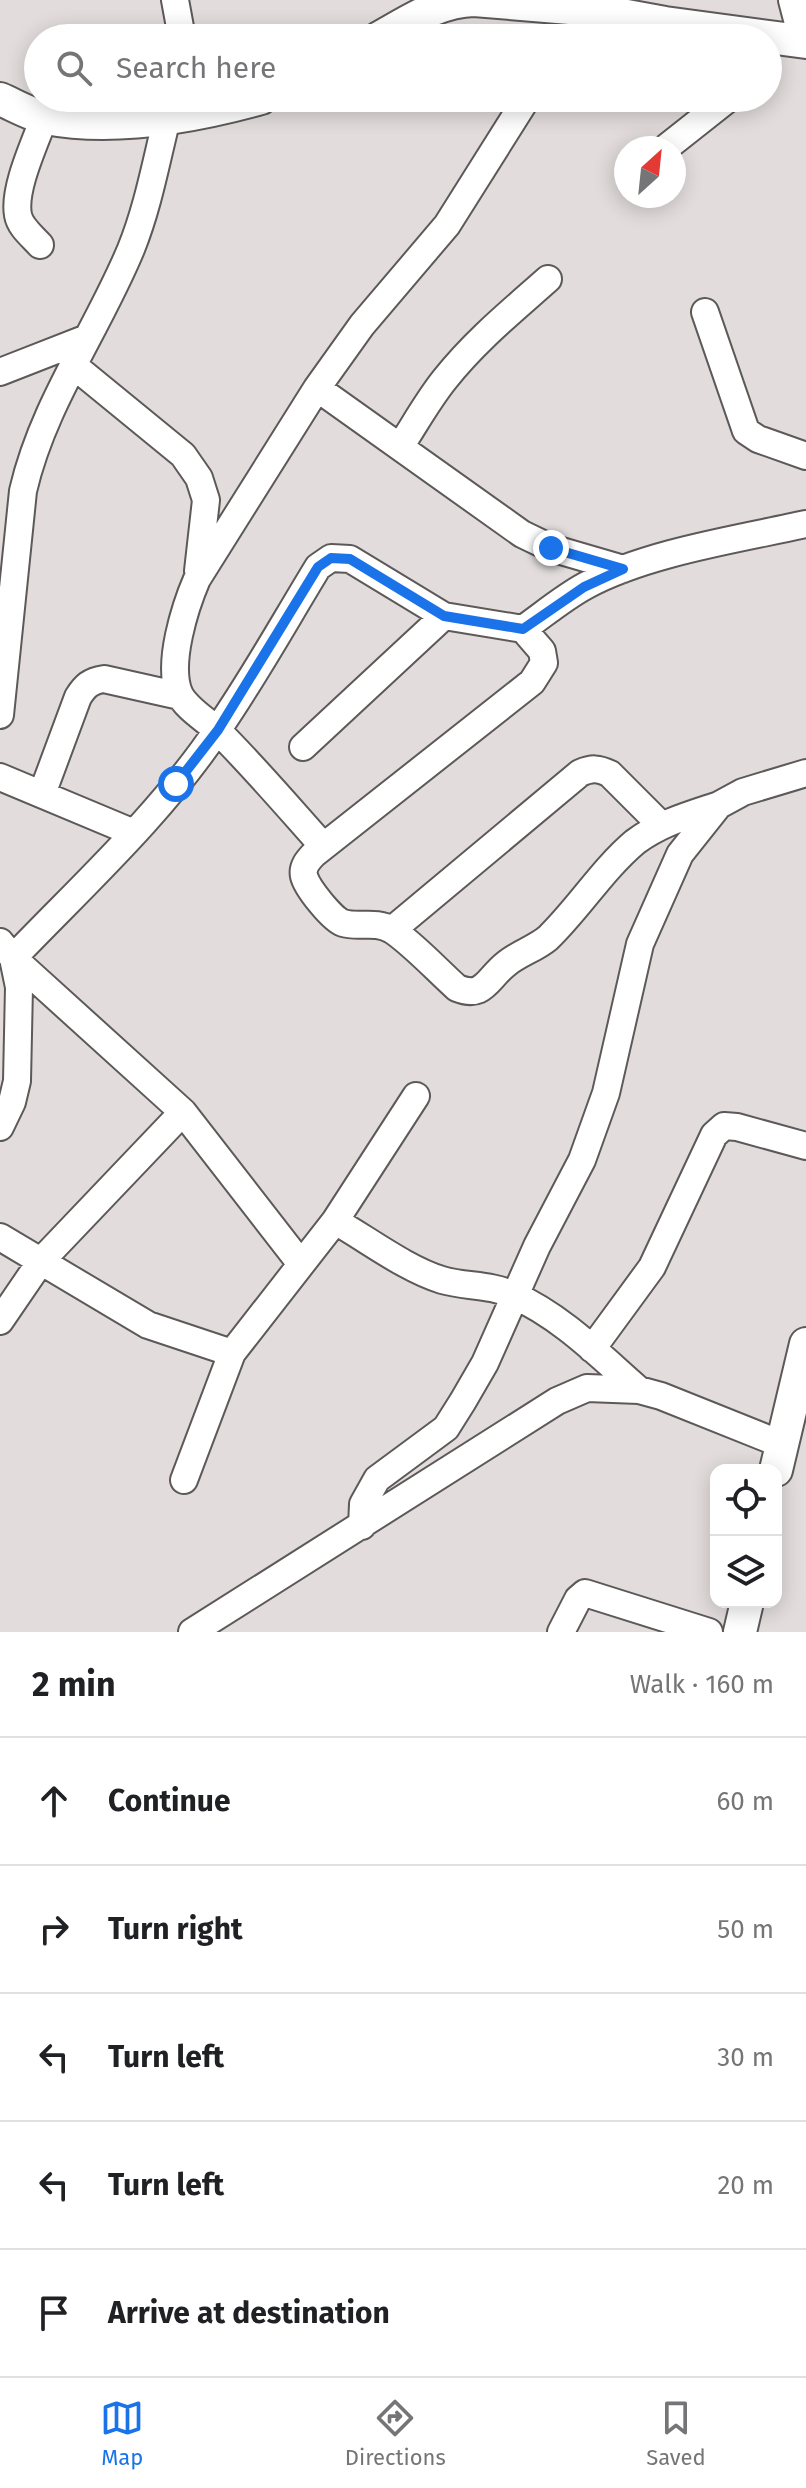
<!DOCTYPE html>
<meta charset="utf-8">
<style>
body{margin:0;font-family:"Fira Sans",sans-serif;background:#f2f2f2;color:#202124}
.controls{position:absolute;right:24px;bottom:24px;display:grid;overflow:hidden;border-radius:16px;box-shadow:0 4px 20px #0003}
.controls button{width:72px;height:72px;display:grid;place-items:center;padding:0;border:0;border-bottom:2px solid #e0e0e0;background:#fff;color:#202124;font:40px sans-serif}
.compass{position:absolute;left:614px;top:136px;width:72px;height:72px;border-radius:50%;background:#fff;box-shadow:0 4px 20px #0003;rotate:27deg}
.stop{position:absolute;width:24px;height:24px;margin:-18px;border:6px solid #1a73e8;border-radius:50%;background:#fff}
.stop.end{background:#1a73e8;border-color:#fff;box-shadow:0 2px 8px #0008}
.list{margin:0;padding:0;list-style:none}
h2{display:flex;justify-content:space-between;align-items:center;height:104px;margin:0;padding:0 32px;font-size:34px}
h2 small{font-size:26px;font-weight:400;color:#757577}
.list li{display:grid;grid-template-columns:52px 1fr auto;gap:24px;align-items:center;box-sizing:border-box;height:128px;padding:0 32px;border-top:2px solid #e0e0e0}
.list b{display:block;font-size:30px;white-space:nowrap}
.list em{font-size:26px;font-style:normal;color:#757577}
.icon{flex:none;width:44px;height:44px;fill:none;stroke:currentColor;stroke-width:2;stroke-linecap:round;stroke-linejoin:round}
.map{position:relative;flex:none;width:806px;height:1632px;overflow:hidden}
.search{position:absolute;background:#fff;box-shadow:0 4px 20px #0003;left:24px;right:24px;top:24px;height:88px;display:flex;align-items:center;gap:20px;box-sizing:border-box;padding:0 28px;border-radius:44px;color:#757577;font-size:30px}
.sheet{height:744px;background:#fff}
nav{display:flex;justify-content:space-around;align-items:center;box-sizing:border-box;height:112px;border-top:2px solid #e0e0e0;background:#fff;font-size:22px;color:#757577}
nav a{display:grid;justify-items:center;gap:4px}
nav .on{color:#1a73e8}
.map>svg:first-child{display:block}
</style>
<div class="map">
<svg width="806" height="1632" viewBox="0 0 806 1632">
<rect width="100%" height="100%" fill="#e2dddc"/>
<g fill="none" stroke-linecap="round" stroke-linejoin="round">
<g stroke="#5c5958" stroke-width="30">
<path id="minor" d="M175,0L182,38
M621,38L665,23
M667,147L729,98
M40,245C32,236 20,227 18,215C13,189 35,143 44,118
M705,312L746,431L758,439L806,456
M73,365L183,455L199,478L206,500L198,571
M0,372L87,338
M317,388L522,534L551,548L623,569
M400,447C415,424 428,400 445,379C475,341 512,311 548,279
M523,629C543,615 563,598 585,586C645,553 738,539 806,524
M0,715L23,491C43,404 97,331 131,249C148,207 156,162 167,118
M303,747L444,616
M0,777L134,833
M42,794L78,697C85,686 90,681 104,679L180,696
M323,846C289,808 255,768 219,732C207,720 186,709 179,693C167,663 185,607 197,579L317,388L362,325L447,225L527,98
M392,930L580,773C592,768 598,768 610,774L661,825
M0,942L13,958L19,987L17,1081L12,1102L0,1127
M335,1221L416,1096
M0,1237L148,1325L232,1353L335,1221C367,1239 406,1269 442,1280C466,1287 490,1284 513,1295C561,1316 600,1356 639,1390
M301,1264L183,1112L13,958C83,885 161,814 218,729C254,677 285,621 318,567L331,558L350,559L444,616L523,629L542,651L544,663L532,682L314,854C308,860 302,867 304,876C307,888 332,919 343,923C359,928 375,920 392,930C412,943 438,971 457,988C484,999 487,979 506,964C519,953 535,949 548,938C579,908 602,870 635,842C660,823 689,815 719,805
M0,1321L41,1261L183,1112
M592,1349L652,1267L714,1135L724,1126L737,1127L806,1146
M184,1480L232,1353
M362,1526L363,1504L377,1479L446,1428L463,1401L485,1363L537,1246L582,1160L606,1093L640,944L680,854L719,805L743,792L806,773
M192,1632L557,1401L587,1388L639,1390L661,1396L781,1444
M561,1632L578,1599L585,1593L709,1632"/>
</g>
<g stroke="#5c5958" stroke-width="36">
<path id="tertiary" d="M795,0L806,42
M379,38C410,21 438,1 474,0L594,10L665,23L806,42
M0,99C14,105 31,115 46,118C116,131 193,117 261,98
M776,1470L806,1344
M740,1632L747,1602"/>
</g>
<use href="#minor" stroke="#fff" stroke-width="26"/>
<use href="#tertiary" stroke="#fff" stroke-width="32"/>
</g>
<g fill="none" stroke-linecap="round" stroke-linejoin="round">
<path stroke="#1a73e8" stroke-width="10" d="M176,784L218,730L318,567L331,558L350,559L444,616L523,629L584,587L623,569L551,548"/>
</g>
</svg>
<div class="controls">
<button><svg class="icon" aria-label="locate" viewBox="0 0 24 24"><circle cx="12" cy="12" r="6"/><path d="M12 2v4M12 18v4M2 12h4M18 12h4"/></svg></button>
<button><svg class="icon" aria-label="layers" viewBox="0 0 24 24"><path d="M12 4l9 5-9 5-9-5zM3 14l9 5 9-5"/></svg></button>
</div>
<svg class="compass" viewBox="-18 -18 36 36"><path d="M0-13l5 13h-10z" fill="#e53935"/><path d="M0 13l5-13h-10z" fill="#757577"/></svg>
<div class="stop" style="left:176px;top:784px"></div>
<div class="stop end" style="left:551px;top:548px"></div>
<div class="search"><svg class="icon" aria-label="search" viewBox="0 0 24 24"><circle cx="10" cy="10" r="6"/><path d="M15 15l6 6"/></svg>Search here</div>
</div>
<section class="sheet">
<h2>2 min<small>Walk · 160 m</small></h2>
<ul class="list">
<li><svg class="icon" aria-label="ahead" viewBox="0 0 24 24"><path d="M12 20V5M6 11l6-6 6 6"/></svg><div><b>Continue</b></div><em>60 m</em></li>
<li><svg class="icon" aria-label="right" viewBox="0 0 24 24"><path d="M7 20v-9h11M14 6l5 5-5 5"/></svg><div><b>Turn right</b></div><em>50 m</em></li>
<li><svg class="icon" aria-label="left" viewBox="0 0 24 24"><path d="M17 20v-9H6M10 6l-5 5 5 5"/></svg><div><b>Turn left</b></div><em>30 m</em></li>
<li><svg class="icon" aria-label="left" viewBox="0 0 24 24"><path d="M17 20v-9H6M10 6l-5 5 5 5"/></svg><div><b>Turn left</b></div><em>20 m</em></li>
<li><svg class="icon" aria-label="arrive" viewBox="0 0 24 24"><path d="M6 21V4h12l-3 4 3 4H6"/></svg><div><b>Arrive at destination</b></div></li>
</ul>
</section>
<nav>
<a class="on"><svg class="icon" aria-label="map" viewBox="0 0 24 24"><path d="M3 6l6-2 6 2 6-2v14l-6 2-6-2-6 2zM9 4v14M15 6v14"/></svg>Map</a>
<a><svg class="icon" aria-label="directions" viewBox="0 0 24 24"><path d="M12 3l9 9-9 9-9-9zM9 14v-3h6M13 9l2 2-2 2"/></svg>Directions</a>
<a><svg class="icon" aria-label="saved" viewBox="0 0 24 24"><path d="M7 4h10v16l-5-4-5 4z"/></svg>Saved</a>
</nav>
